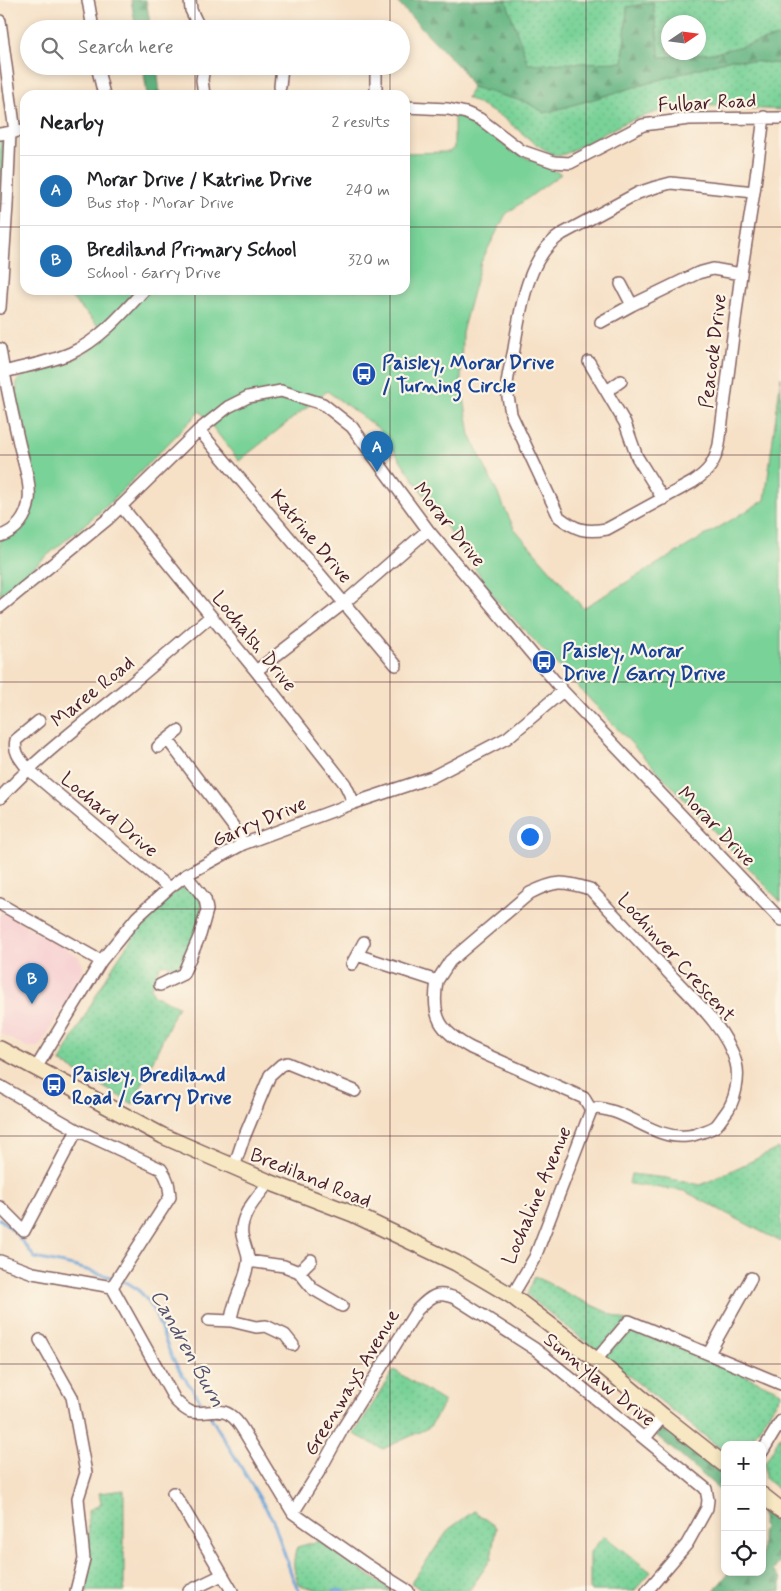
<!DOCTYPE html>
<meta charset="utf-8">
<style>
body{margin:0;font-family:Mynerve,sans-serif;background:#f2f2f2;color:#202124}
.controls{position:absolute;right:15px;bottom:15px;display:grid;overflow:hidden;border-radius:10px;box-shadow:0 2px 8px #0003}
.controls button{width:45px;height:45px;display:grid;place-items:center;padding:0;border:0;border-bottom:1px solid #e0e0e0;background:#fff;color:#202124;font:25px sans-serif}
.compass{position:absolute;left:661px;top:15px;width:45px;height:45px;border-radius:50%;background:#fff;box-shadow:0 2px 8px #0003;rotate:77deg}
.you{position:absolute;left:529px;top:836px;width:18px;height:18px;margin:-12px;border:4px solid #fff;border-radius:50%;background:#1a73e8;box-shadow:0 0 0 8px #1a73e833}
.badge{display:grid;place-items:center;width:32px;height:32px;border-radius:50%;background:#1f6fb2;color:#fff;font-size:16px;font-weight:700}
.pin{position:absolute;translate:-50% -41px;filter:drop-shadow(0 1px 2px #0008)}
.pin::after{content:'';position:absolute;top:26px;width:18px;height:15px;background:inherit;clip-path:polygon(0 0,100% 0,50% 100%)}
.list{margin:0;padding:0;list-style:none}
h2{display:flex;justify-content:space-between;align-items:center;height:65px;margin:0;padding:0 20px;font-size:21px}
h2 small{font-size:16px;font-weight:400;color:#757577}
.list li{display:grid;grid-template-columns:32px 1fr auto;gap:15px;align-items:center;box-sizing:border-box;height:70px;padding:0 20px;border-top:1px solid #e0e0e0}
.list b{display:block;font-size:19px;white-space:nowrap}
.list p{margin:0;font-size:16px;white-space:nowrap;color:#757577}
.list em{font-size:16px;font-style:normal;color:#757577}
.icon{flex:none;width:28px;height:28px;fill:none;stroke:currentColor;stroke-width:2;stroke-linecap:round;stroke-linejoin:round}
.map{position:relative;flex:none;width:781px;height:1591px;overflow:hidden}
.search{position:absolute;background:#fff;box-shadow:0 2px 8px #0003;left:20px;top:20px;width:390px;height:55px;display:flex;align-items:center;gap:12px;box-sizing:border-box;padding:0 18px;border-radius:28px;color:#757577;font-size:19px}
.panel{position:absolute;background:#fff;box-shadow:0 2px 8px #0003;left:20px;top:90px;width:390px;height:205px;border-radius:15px}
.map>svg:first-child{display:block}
</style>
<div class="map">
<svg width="781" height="1591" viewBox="0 0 781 1591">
<defs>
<pattern id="grass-dots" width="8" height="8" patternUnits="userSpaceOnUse" patternTransform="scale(1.25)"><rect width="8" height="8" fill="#79d298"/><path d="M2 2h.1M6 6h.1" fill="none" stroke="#6ab483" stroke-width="1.8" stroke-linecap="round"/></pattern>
<pattern id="forest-firs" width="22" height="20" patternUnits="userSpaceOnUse" patternTransform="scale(1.25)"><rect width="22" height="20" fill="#62b480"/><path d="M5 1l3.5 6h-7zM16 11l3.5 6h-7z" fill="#539269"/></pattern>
</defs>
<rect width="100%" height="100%" fill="#fcf5e5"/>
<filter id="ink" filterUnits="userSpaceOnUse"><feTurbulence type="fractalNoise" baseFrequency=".02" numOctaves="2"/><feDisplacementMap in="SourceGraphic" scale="10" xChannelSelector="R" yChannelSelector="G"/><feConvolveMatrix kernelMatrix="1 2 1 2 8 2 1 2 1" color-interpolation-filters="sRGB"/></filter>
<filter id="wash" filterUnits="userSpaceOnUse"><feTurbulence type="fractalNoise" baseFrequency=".0096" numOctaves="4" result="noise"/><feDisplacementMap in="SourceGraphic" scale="20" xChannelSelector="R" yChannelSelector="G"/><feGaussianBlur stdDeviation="1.12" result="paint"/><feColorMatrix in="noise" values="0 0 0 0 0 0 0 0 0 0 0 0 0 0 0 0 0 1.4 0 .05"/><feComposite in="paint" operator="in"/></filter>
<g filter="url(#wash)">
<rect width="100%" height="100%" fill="#f6e1c7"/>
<path fill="#f7cfd1" d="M0,911L78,956L83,965L81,976L42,1043L39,1047H26L0,1033Z"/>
<path fill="url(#grass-dots)" stroke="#627862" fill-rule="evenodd" d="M481,0H781V43L531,82ZM668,22H698V52H668Z
M731,59L781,64V110L695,105L660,111L626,122L565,154L558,156L552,154L533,142L502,117L467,98L472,87L526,102L545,113Z
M7,139L0,221V140Z
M182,888H190C193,890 197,893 199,896C208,914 188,948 180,965L175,967C169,966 164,962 159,967L151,988L154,995L178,1006L133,1104L60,1062C90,1008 119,944 164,902C170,897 175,891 182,888Z
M779,1148L781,1191V1242L684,1191L629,1184L631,1174L666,1178L701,1185Z
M535,1276L572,1296L781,1392V1395L748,1445H725V1452L527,1295Z
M394,1370L444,1402L430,1427L383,1449L354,1434Z
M781,1435V1492L765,1478V1463Z
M124,1490V1591H86L90,1567L88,1511L101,1504L99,1493Z
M474,1511L496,1527L491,1559L469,1591H423L411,1583L449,1529Z
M604,1536L651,1572L634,1591H592L590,1590V1552Z
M319,1541L392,1591H322L299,1585C293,1569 292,1563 297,1547Z"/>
<path fill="url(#forest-firs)" stroke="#566a56" d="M131,0H146L151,29H136Z
M395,0H506L528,64L623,62L627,7L653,2L660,57L715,53L781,36V64L731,59L545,113L526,102L472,87L462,70Z
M143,66H157L160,95H147Z
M663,1424L725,1477V1494L656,1435Z
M762,1510L781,1526V1560L773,1571L781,1578V1591H714L729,1572H762V1531L764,1528L762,1526Z"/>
<path fill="#79d298" stroke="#627862" d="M454,113L519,154L561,174L506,214L481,262L462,332L461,379L470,435L514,528L583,608L765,500L781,377V902L498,602L379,429L327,391L239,461L200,411L109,504L0,595V540C7,534 27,519 31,512C43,492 21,418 16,394L17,381L23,375L65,363L83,355L107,335L64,290H405V153L449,152L454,148Z"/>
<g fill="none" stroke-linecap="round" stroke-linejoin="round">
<path stroke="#68a1d7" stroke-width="3" d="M0,1219L14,1231L35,1258L73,1266L114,1278
M120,1280C154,1290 159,1329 172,1357C181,1375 195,1392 206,1409
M209,1414L273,1520L292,1576L299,1591
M333,1591L337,1590L345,1591"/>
</g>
</g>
<g filter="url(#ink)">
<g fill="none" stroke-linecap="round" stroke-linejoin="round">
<g stroke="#866362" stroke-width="14">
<path id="street" d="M88,0L93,29
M190,0L191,10L200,29
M0,21L15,132
M97,66L104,95
M280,87L282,66
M204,95L202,80L204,66
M376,95V66
M405,107L448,109L466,113L480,119L522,151L554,162L570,163L643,125L689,119L781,118
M0,134L25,130
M754,192L671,183L656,187L638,193L562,234C527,256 520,311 514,349C512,361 507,374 507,387C507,396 510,405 511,414L559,517C576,530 586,533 607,529L693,482C709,471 714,464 719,445L741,274L754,192L764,117
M621,284L632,305
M0,308L7,205L10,133
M601,322L632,305L698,273L713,269L741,274
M0,349C5,381 12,412 19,443C23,461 31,482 29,500C27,517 17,531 0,536
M589,362L625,423L637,457L663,499
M4,372C26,366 51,362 71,353C100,340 123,313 144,290
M607,391L621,381
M199,430L396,665
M121,506L256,671L345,784L354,803
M0,607L108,519L199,430L228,407L248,397L281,391L323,404L352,427L428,530L563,691L781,920
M256,671L344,603L428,530
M39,721L16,740C13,752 21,760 28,769L169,888
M168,740L233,826L243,844
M158,747L178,731
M0,798C38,757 82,724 125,689C154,665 182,641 210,617
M0,904L101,961
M357,955L437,981L450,961L530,893C556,880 563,881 590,889C615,916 641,943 666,970C690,996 727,1028 736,1063C740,1078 735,1102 725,1114C722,1118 719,1123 716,1126C712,1129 693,1136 687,1136C652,1140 625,1106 590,1108L584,1098L471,1048C440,1031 431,1018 437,981
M352,964L364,942
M160,985L183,974L200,935L207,910L205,899L186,875
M36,1068L101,961L137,917L169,888L186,875L243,844L354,803L432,777L507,738L563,691
M0,1086L77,1130L161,1169C168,1178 169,1185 170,1197L112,1287
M234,1167L243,1140L270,1075L281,1065L287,1063L355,1091
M0,1207L24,1231L77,1130
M0,1261L33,1273L112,1287L175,1400C180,1405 185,1410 191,1412C203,1415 220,1407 230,1415C236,1419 240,1425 243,1430L293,1513L367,1565L408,1591
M248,1261L284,1266L299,1272L313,1289L342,1306
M299,1272L311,1260
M512,1296L535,1257L590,1113V1108
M209,1320L231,1321L256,1327L266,1326L285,1335L293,1345
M231,1321C232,1301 246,1282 248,1262C249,1254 244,1244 242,1235C239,1215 258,1197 269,1182
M40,1340L72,1397L86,1473L78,1498L84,1559L76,1591
M709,1353L751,1278
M596,1360L629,1321L781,1384
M645,1438L663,1416
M762,1452L781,1421
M173,1493L182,1506L232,1591
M293,1513L320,1470L343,1428L417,1310C431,1296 437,1290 457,1299L535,1349L706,1489L708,1500L707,1508L687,1544L647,1591
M189,1591L222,1575"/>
</g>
<g stroke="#866362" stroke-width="18">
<path id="secondary" d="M0,1049L163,1136L269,1182L353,1214L456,1263L512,1296L525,1306L596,1360L663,1416L725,1465
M762,1495L781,1510"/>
</g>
<use href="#street" stroke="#fff" stroke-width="11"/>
<use href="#secondary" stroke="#f7e8c3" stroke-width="15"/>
</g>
</g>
<path fill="none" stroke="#4a1f2b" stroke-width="1" stroke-opacity="0.55" d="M195,0V29M390,0V29M586,0V1591M195,66V95M390,66V95M0,227H25M405,227H781M195,290V1591M390,290V1591M0,455H781M0,682H781M0,909H781M0,1136H781M0,1364H781"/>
<defs>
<g id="bus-disc" transform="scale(1.25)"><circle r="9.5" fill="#1a4fb4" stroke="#fcf5e5"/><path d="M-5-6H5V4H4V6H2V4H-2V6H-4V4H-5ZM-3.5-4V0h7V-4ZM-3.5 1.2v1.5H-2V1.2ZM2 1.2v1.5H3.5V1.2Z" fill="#fff"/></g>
</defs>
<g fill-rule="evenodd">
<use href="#bus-disc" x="364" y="374"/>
<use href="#bus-disc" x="544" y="662"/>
<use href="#bus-disc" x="54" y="1085"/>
</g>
<g text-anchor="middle" stroke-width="4.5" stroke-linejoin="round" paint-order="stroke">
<g font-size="20" fill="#4a1f2b" stroke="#fcf5e5">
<text transform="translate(707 102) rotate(-3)" y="7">Fulbar Road</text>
<text transform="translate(712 351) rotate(-83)" y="7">Peacock Drive</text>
<text transform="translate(450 524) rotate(51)" y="7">Morar Drive</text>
<text transform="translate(312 536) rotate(50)" y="7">Katrine Drive</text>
<text transform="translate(255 641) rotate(51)" y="7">Lochalsh Drive</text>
<text transform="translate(92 691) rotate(-39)" y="7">Maree Road</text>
<text transform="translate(110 814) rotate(40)" y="7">Lochard Drive</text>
<text transform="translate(259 821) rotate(-23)" y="7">Garry Drive</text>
<text transform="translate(717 826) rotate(46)" y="7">Morar Drive</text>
<text transform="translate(677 957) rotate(48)" y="7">Lochinver Crescent</text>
<text transform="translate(311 1177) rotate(22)" y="7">Brediland Road</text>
<text transform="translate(536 1195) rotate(-67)" y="7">Lochaline Avenue</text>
<text transform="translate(600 1379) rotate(39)" y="7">Sunnylaw Drive</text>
<text transform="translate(351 1382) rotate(-59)" y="7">Greenways Avenue</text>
</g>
<g font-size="20" font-weight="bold" fill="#164399" stroke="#fcf5e5" text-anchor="start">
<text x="382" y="369">Paisley, Morar Drive<tspan x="382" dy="23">/ Turning Circle</tspan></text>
<text x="562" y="657">Paisley, Morar<tspan x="562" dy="23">Drive / Garry Drive</tspan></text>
<text x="72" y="1081">Paisley, Brediland<tspan x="72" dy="23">Road / Garry Drive</tspan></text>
</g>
<g font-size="21" font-style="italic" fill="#565370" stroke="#fcf5e5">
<text transform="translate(188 1348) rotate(61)" y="7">Candren Burn</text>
</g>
</g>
</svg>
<div class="controls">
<button>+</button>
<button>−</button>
<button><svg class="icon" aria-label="locate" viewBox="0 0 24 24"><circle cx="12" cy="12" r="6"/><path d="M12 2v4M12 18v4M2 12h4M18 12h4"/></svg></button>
</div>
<svg class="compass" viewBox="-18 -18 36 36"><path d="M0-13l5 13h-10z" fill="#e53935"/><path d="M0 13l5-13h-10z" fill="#757577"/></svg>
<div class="you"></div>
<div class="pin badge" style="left:377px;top:472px">A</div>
<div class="pin badge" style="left:32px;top:1004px">B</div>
<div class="search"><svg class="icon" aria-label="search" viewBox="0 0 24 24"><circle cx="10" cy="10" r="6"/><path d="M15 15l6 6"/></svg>Search here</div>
<section class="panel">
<h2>Nearby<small>2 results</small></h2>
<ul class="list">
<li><span class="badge">A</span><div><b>Morar Drive / Katrine Drive</b><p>Bus stop · Morar Drive</p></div><em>240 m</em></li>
<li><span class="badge">B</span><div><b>Brediland Primary School</b><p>School · Garry Drive</p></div><em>320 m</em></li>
</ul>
</section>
</div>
